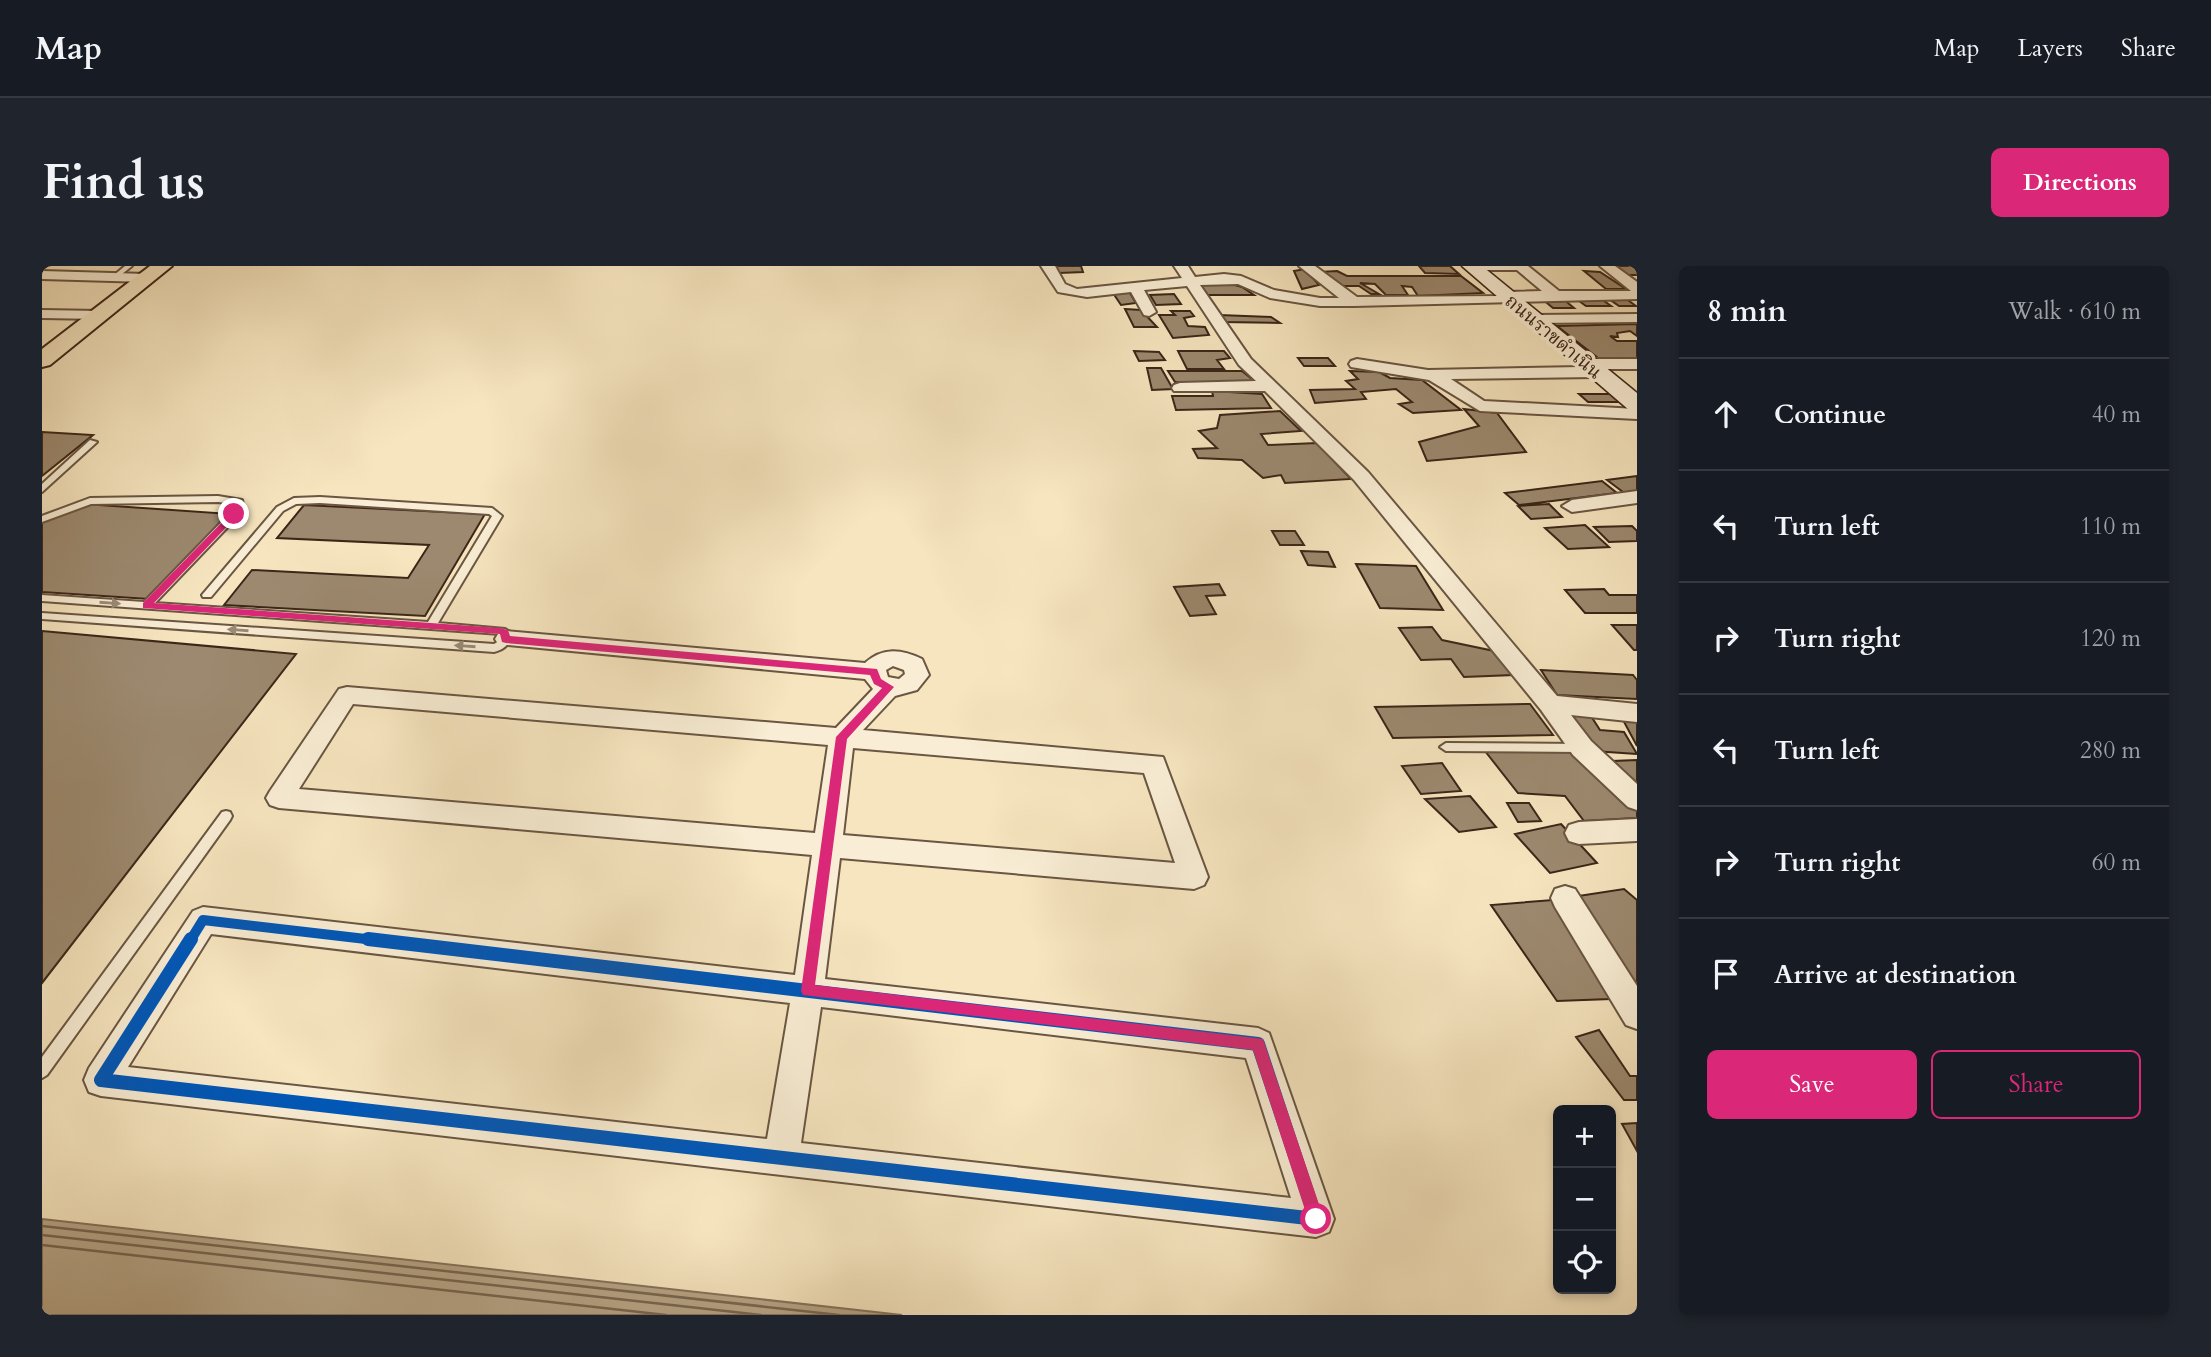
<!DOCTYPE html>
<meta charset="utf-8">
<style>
body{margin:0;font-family:Cardo,"Noto Serif Thai",serif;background:#20242c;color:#f1f3f6}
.controls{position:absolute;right:21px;bottom:21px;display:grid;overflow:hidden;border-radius:10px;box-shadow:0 4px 10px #0003}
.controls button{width:63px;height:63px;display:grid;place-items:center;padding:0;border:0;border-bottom:2px solid #363941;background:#171b24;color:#f1f3f6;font:35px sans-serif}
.stop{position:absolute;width:21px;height:21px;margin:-16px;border:5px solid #db2777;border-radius:50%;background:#fff}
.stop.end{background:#db2777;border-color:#fff;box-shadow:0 2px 7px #0008}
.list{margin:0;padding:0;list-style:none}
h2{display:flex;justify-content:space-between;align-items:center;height:91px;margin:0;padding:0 28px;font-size:30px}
h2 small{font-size:23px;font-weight:400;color:#9ea1a6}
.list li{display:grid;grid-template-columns:46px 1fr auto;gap:21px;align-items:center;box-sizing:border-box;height:112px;padding:0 28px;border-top:2px solid #363941}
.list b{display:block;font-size:26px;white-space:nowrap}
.list em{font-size:23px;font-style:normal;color:#9ea1a6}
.actions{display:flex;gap:14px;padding:21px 28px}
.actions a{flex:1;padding:16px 0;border:2px solid #db2777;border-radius:10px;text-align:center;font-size:24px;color:#db2777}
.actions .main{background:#db2777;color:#fff}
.icon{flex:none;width:38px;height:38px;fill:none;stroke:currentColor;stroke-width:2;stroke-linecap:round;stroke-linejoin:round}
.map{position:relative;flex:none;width:1595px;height:1049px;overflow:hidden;border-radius:10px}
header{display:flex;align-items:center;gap:42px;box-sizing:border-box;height:98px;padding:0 35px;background:#171b24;border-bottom:2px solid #363941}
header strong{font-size:33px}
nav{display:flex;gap:38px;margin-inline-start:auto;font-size:24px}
.intro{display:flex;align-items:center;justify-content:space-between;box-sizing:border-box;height:168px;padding:0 42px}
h1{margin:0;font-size:49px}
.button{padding:18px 32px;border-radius:10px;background:#db2777;color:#fff;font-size:24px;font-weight:700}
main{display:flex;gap:42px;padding:0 42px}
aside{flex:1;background:#171b24;border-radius:10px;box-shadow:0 4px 10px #0003}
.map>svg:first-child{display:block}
</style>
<header>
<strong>Map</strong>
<nav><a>Map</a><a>Layers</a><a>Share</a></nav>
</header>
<div class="intro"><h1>Find us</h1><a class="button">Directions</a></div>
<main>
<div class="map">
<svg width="1595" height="1049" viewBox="0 0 1595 1049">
<rect width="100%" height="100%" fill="#f6e5bf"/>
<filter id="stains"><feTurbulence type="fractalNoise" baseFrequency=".00286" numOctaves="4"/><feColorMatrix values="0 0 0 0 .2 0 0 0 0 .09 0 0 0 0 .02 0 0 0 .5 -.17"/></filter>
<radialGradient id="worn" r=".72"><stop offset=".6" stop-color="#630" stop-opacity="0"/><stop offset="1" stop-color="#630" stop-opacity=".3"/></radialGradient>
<path fill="#b6a486" stroke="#85725a" stroke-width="2" d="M0,953L860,1049H0Z"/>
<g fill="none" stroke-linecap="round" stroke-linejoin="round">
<path stroke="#78654f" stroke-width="2.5" d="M0,960L797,1049
M0,969L719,1049
M0,979L624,1049"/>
</g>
<path fill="#9c896f" stroke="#3b2618" stroke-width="2" d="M1011,0H1039L1041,6L1017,7Z
M1377,0H1408L1417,8L1383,7Z
M1570,0H1595V9H1583Z
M1263,3L1277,19L1260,23L1252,5Z
M1295,5L1305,10H1419L1441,27L1376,30L1370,21L1360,20L1366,29H1344L1333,18L1318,17L1337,28H1329L1317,20H1299L1276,6Z
M1542,5L1558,6L1584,23H1564Z
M1186,17L1200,21L1212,29H1165L1158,19Z
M1071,27H1088L1094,37L1079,39Z
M1132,28L1139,38L1114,39L1108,29Z
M1499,32H1520L1532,42H1511Z
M1533,32H1558L1569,40H1544Z
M1583,32L1594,40H1577L1567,33Z
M1083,43L1099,44L1115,61H1092Z
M1129,45H1148L1152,50L1142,52L1146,60L1163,61L1167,69L1131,72L1117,49H1133Z
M1177,49L1229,51L1238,57L1180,56Z
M1595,58V70L1588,65L1575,67L1576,71L1568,70L1575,75H1595V94L1556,92L1515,60Z
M1092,85L1117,86L1123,94L1097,95Z
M1136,85H1182L1188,92L1175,94L1182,103H1145Z
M1256,92H1286L1293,100H1262Z
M1105,102H1119L1131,123L1110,124Z
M1126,105H1200L1216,118L1133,116Z
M1308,105L1337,106L1348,112L1380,114L1419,144L1371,147L1357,138L1370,136L1354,123L1319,126L1324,133L1273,137L1268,124L1313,123L1304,115L1316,113Z
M1170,125L1220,128L1229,142L1134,144L1130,130H1171Z
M1537,128H1568L1578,136H1546Z
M1422,143L1455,147L1484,186L1385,195L1377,176L1437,160Z
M1238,145L1259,165L1219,168L1226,179L1275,177L1309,213L1243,217L1239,209L1221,212L1200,194L1156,192L1151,183L1175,182L1157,165L1175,162L1178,149Z
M0,166L51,169L0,210Z
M1595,210V227L1585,229L1565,214Z
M1560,215L1575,227L1477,239L1463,227Z
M42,238L189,248L107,333L0,326V255Z
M1507,238L1520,251L1489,253L1476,240Z
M262,239L443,248L383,350L182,339L210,304L366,312L387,279L235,272Z
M1543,259L1567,281L1526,283L1503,262Z
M1590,260L1595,265V275L1567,276L1552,261Z
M1230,265H1253L1262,279H1238Z
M1259,285L1286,286L1293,301L1266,299Z
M1314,298L1374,300L1401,344L1338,342Z
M1177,318L1183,329L1164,330L1174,348L1148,350L1132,321Z
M1562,323L1567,329H1595V347H1543L1523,324Z
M1570,359H1595V384H1592Z
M1390,361L1400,374L1452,385L1471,409L1422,411L1409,393L1379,394L1357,362Z
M0,365L254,388L0,717Z
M1499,404L1591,409L1595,414V433L1515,429Z
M1488,438L1511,469L1351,472L1333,441Z
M1526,446L1547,447L1558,464L1582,466L1595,488L1551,485Z
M1580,452L1595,454V480Z
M1528,484L1595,544V552L1542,555L1523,530L1476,527L1443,485Z
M1595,494V519H1590L1571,495Z
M1400,497L1419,525L1379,528L1360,500Z
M1428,530L1454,561L1417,566L1383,533Z
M1465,537H1487L1499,555L1476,556Z
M1519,558L1555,597L1508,607L1473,568Z
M1582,623L1595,634V731L1530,631Z
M1511,634L1568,733L1515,735L1449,639Z
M1557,764L1588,810H1595V834H1582L1534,771Z
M1595,857V885L1580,858Z"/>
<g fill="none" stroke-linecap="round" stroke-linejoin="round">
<g stroke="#6a5642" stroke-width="4">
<path id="lane" d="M83,0H90L75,12H71V10Z
M48,174L55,176L0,226V218Z
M176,230L200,234L202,244L113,337L386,356L450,250L447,248L278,237L254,238L241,245L169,331H161L160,329L235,241L252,232L278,231L450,242L460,250L396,357L463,363L468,366C469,378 463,383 452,386L0,353V347L452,378L457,375L458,368L0,335V329L102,336L192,243L193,238L176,236L49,238L0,256V250L48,232Z
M1404,477L1540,478L1546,482L1540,486L1404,485L1398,481Z
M184,545L188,546L190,550L188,554L5,809L0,812V791L180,546Z"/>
</g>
<g stroke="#6a5642" stroke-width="4">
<path id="street" d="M999,0H1013L1023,18L1035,23L1140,12L1132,0H1146L1153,11L1182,8L1199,10L1232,24L1278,32H1297L1257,0H1273L1315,31L1458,30L1465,26L1500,25L1475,4H1442L1435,0H1486L1517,25H1589L1558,0H1573L1595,16V33L1312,40H1278L1228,32L1196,18L1158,19L1209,93L1326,206L1515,430L1595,438V456L1529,449L1549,475L1595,518V544L1586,541L1531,489L1499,444L1312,214L1223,125H1132L1130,122L1132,119L1138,117L1214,115L1197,99L1145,20L1102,24L1114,46L1107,50L1102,49L1089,26L1045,31L1016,26Z
M0,5L105,8L112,12L105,16L0,13Z
M0,44L58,45L65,49L58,53L0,52Z
M1595,48V56L1492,57L1485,53L1492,49Z
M1315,93L1386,104L1539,101L1536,98L1544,93H1595V103H1560L1562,106L1560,109L1554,111L1409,113L1442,135L1595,143V153L1438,145L1387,114L1309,101L1307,98L1309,95Z
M1595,225V237L1530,246L1520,240L1530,234Z
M464,365L823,397C841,381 859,383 880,393L887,409L875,424L853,430L821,464L1121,491L1166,611L1162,619L1152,623L798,592L783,713L1216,762L1227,767L1292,953L1287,966L1274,971L59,830L47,826L42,814L47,802L151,645L161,641L753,709L770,589L237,542L228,539L224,532L228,525L297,423L305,421L794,462L831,423L823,413L456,378L453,373L456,368ZM851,400L862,404L863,408L857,413L846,411L844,404ZM311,438L786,479L773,567L257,523ZM811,482L1102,507L1133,597L801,569ZM169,668L748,737L725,873L86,801ZM779,741L1204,792L1249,932L759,877Z
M1595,553V575L1537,578L1527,575L1523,567L1527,559L1537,556Z
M1523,620L1533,623L1595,720V763L1584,759L1513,641L1509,632L1513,623Z"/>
</g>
<g stroke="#3b2618" stroke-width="3">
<path id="secondary" d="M1420,0H1440L1595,127V146L1587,144Z"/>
</g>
<g stroke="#3b2618" stroke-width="4">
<path id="primary" d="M108,0H130L8,99L0,101V83Z"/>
</g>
<use href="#lane" fill="#f9eed5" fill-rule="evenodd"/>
<use href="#street" fill="#f9eed5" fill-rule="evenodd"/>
<use href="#secondary" fill="#f9eed5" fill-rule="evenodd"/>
<use href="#primary" fill="#f6e5bf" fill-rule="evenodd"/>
<g stroke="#f9eed5" stroke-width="15">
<path id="cycleway-far1" d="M148,675L161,654L341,675"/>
</g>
<g stroke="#f9eed5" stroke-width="18">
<path id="cycleway" d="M149,673L59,814L1274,953L1216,778L326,673"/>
</g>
<use href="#cycleway-far1" stroke="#0057b8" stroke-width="10"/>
<use href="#cycleway" stroke="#0057b8" stroke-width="14"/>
</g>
<defs><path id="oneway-solid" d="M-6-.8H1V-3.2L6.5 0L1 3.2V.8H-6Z" transform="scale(1.75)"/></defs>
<g fill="#9a8a76">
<use href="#oneway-solid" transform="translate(68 337) rotate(4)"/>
<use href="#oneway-solid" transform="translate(196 364) rotate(-176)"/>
<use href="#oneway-solid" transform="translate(423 380) rotate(-176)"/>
</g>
<path fill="#db2777" d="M190,246L197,248L112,337L458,362L466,364L468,370L835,403L839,413L852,421L805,473L773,719L1221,773L1282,953L1280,958L1274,960L1268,958L1266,953L1211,784L761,729L759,725L794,471L840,422L832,418L828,409L464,377L460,376L458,368L101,342V337Z"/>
<g text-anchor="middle" stroke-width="7" stroke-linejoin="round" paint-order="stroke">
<g font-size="19" fill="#3b2618" stroke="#f9eed5">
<text transform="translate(1512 70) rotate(40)" y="7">ถนนราขดำเนิน</text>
</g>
</g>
<rect width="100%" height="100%" filter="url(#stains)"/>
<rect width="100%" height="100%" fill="url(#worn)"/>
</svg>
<div class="controls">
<button>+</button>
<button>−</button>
<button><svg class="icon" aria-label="locate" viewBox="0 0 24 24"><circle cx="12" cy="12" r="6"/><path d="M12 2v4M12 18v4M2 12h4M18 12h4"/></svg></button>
</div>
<div class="stop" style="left:1274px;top:953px"></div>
<div class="stop end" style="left:192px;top:248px"></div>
</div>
<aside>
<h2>8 min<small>Walk · 610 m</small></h2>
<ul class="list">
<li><svg class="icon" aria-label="ahead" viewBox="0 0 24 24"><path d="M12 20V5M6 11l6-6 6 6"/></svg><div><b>Continue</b></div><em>40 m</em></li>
<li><svg class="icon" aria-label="left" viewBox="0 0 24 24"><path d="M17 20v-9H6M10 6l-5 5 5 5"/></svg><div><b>Turn left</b></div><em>110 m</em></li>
<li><svg class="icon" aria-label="right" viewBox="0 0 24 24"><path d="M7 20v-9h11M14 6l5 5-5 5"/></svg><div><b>Turn right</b></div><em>120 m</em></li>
<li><svg class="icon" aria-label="left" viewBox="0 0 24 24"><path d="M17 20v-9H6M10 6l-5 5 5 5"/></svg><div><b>Turn left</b></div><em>280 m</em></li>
<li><svg class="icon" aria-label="right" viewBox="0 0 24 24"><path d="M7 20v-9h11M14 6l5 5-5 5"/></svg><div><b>Turn right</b></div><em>60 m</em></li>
<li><svg class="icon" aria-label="arrive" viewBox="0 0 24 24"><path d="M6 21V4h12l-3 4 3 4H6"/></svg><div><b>Arrive at destination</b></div></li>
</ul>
<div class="actions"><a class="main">Save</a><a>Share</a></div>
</aside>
</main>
